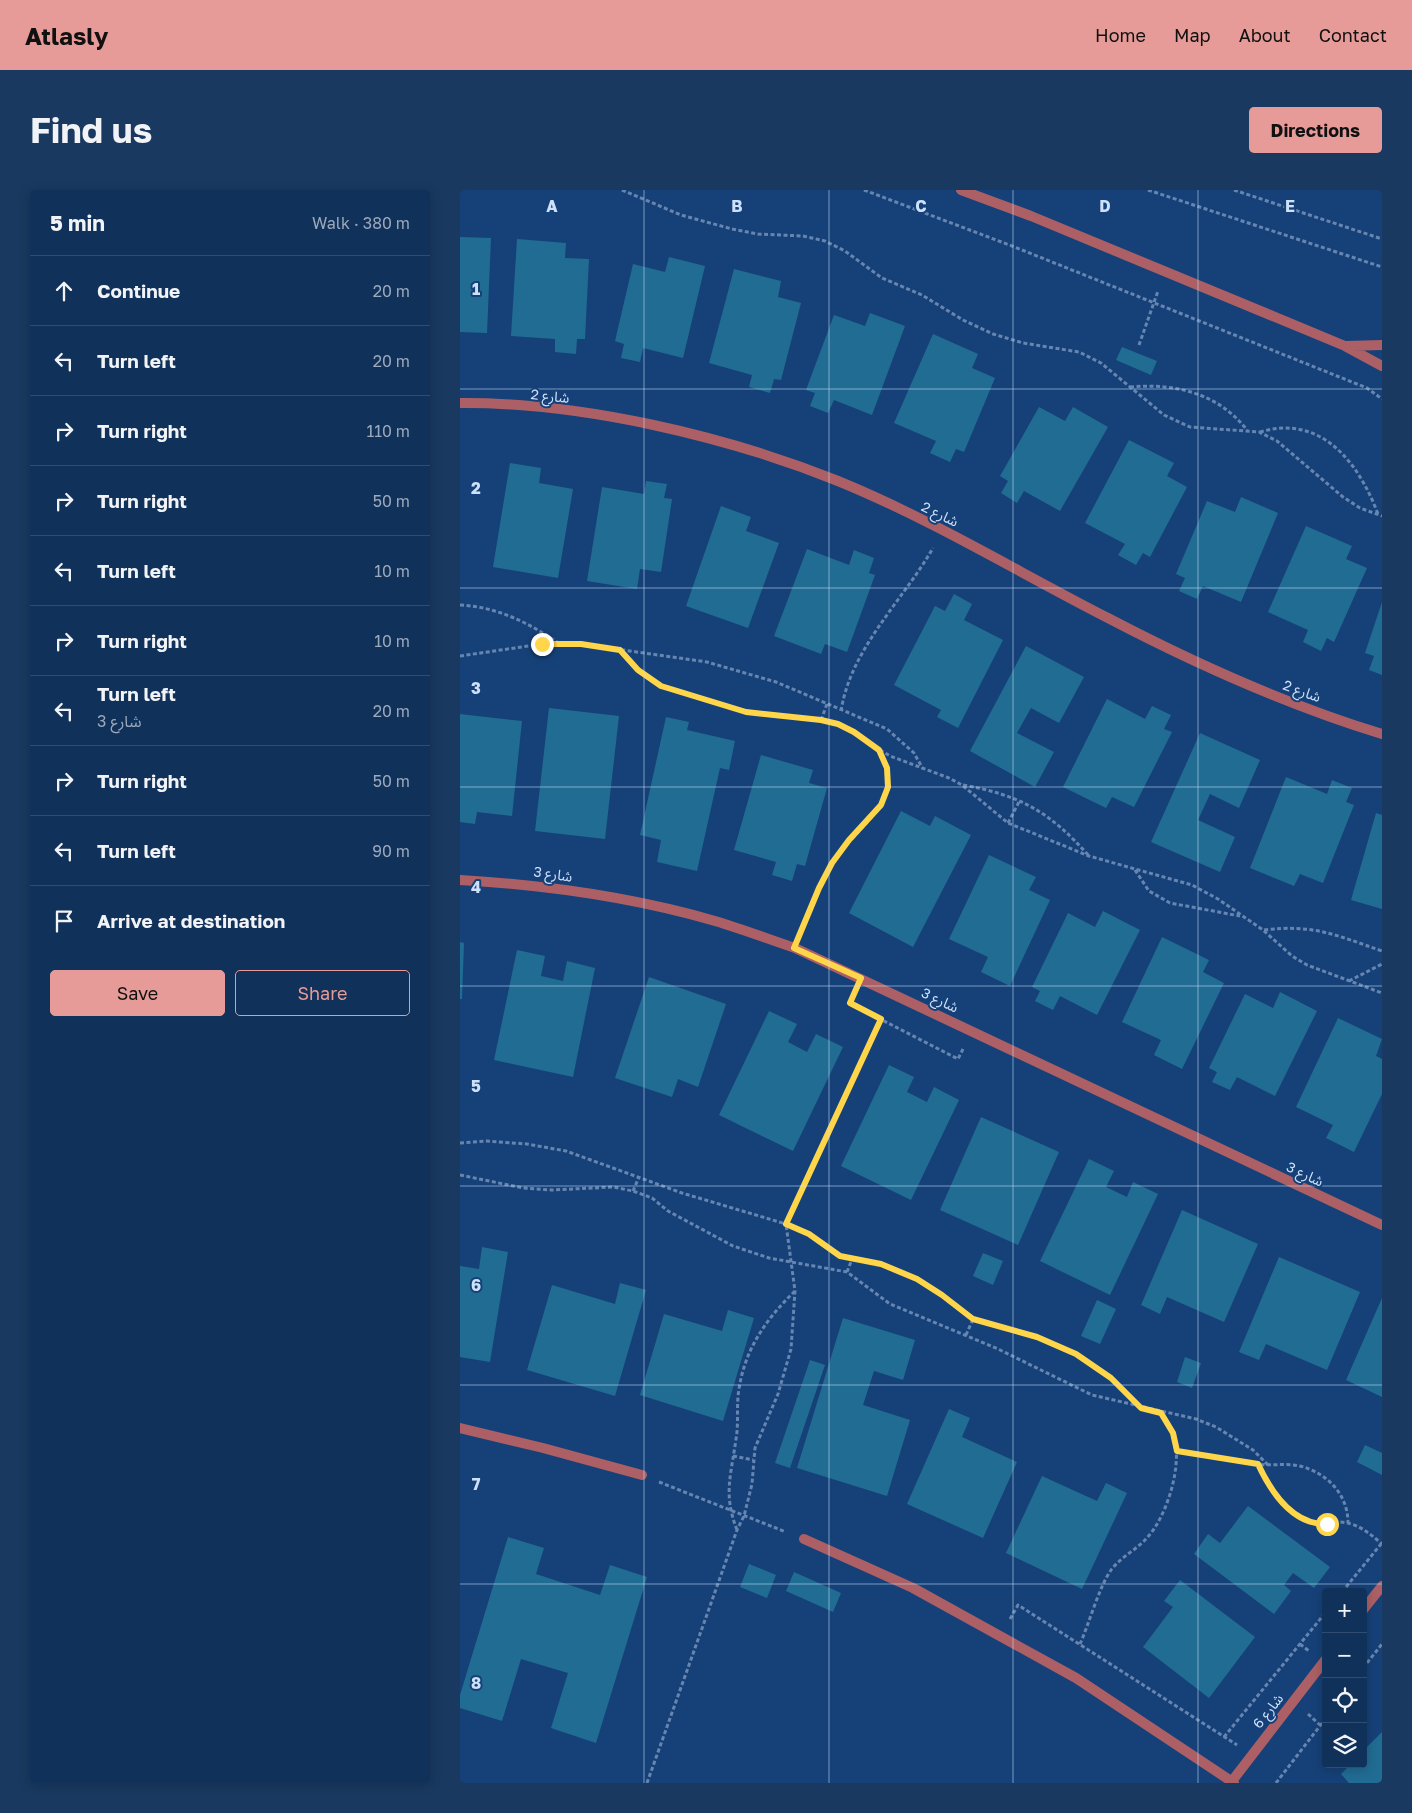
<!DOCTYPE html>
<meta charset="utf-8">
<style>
body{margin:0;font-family:"Golos Text","Noto Sans Arabic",sans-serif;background:#193960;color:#f1f3f6}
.controls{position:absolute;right:15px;bottom:15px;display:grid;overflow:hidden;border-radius:5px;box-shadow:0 2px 12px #0003}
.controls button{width:45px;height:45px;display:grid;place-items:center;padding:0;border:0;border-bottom:1px solid #304c70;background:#10315a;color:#f1f3f6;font:25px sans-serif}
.stop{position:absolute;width:15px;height:15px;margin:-11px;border:4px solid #ffd54a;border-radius:50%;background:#fff}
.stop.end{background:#ffd54a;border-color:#fff;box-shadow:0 1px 5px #0008}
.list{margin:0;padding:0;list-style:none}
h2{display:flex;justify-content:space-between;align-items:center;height:65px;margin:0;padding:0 20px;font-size:21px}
h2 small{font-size:16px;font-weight:400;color:#9ca9bb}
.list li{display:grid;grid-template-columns:32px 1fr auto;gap:15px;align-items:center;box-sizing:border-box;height:70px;padding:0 20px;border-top:1px solid #304c70}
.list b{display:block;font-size:19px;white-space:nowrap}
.list p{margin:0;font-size:16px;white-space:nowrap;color:#9ca9bb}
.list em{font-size:16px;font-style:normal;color:#9ca9bb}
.actions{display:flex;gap:10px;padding:15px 20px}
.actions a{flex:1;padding:11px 0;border:1px solid #e69b98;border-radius:5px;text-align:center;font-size:18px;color:#e69b98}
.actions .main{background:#e69b98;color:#111}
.icon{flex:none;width:28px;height:28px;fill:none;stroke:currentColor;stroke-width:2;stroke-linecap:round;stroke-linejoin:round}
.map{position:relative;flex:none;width:922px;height:1593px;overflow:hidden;border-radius:5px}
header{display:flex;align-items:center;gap:30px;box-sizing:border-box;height:70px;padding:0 25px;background:#e69b98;color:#111}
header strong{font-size:24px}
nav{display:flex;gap:28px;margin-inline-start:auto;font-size:18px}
.intro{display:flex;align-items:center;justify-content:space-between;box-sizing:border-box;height:120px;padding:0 30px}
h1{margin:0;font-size:35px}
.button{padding:12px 22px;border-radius:5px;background:#e69b98;color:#111;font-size:18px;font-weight:700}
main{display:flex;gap:30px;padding:0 30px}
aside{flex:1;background:#10315a;border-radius:5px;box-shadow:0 2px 12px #0003}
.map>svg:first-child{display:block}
</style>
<header>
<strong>Atlasly</strong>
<nav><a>Home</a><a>Map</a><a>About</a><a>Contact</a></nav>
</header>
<div class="intro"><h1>Find us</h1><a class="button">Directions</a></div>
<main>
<aside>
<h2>5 min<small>Walk · 380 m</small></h2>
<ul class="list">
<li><svg class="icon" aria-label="ahead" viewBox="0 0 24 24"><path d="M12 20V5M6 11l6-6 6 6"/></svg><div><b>Continue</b></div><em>20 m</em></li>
<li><svg class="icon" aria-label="left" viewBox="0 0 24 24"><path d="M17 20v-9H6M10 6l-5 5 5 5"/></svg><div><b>Turn left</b></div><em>20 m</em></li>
<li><svg class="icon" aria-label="right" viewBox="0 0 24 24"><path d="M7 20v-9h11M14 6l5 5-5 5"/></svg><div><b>Turn right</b></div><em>110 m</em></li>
<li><svg class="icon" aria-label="right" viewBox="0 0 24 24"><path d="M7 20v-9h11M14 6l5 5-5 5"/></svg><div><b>Turn right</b></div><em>50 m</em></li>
<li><svg class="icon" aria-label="left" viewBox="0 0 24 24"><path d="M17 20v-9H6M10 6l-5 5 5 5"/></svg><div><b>Turn left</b></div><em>10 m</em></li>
<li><svg class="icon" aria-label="right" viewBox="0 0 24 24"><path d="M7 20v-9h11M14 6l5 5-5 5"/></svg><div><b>Turn right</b></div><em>10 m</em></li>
<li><svg class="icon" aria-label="left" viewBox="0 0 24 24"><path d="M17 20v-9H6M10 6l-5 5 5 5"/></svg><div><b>Turn left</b><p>شارع 3</p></div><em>20 m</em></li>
<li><svg class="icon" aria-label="right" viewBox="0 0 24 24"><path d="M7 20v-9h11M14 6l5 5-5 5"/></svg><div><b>Turn right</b></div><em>50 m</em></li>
<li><svg class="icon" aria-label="left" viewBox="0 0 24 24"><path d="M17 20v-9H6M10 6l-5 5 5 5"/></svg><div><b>Turn left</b></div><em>90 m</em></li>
<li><svg class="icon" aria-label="arrive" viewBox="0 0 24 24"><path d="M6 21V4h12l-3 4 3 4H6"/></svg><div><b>Arrive at destination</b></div></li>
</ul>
<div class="actions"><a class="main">Save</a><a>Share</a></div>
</aside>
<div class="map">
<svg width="922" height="1593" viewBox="0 0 922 1593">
<rect width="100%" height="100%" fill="#164178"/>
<path fill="#216c93" d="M0,47L31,48L27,143L0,142Z
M57,49L106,53L105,68L129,69L125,149H117L116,164L95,162V149L51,146Z
M209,67L245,76L223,168L183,158L180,172L161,168L164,154L155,151L173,74L205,82Z
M274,79L321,91L318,107L341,113L321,190L314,189L310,203L289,197L292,185L249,173Z
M410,123L445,136L412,225L374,210L368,223L350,216L355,203L346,200L374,125L405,136Z
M473,144L518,164L512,178L535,188L504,262L496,259L490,272L470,263L476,251L434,233Z
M662,157L697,171L691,185L656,170Z
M579,217L605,231L613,217L648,237L600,321L564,301L557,313L541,303L548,291L540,286Z
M669,250L714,273L707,286L727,297L690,367L683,363L676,375L658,365L665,354L625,333Z
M50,273L81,278L79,293L113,299L98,388L33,377Z
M186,291L207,294L204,308L212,309L201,382L180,379L177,399L127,391L142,297L184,304Z
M781,307L818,323L781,412L743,396L737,409L719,401L725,388L716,384L747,311L775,322Z
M261,316L291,327L286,341L319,353L288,438L226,416Z
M846,336L892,356L886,369L907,378L874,452L867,448L861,461L843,452L848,440L808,422Z
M347,359L389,375L394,360L414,368L409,383L415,385L387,462L365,454L361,464L314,446Z
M494,404L512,414L504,430L543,450L498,538L477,527L481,520L434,495L475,416L485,421Z
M922,412V485L909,480L914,466L905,463Z
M566,456L624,487L599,533L571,518L557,543L594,562L575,597L510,561Z
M647,509L685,529L692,516L711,525L704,539L712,542L674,617L652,607L646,618L603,597Z
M89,518L159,526L145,649L75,641Z
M0,524L62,531L52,626L17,622L15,634L0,632Z
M206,527L229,532L227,540L275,551L269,580L260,578L237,681L197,672L201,650L180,645Z
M740,543L800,570L779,618L750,604L738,630L775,647L760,682L691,652Z
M301,565L353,580L349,593L367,598L345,676L337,674L332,691L312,685L316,672L274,660Z
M826,587L867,604L872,590L892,598L886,612L894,615L863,693L840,684L834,696L790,678Z
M441,621L470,636L475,626L511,645L453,757L389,723Z
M916,623L922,625V719L891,710Z
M529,665L576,687L569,700L590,710L550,796L521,782L528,767L489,749Z
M643,721L680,740L637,825L600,806L593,820L575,811L580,801L572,797L608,723L635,737Z
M702,747L749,770L743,782L764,793L722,879L694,865L701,850L662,832Z
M0,752L4,753L2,809H0Z
M57,760L85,766L81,786L103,791L107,771L135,778L113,887L34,870Z
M189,787L266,814L238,897L218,889L212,907L155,888Z
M820,802L857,821L815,906L777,887L770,900L752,892L757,882L749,878L785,804L813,818Z
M309,821L337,834L328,852L347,862L356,844L383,857L333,961L259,925Z
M878,828L922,849L916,866L922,869V904L894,962L866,948L873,935L836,917Z
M429,875L454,887L447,902L467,912L474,897L499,910L451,1010L381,976Z
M521,927L599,962L558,1055L480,1020Z
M629,969L654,981L646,997L667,1007L673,992L698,1004L650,1105L580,1071Z
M722,1020L798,1054L764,1132L707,1107L700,1124L681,1115Z
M22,1057L48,1062L30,1172L0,1167V1076L19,1079Z
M523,1063L543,1071L533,1095L513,1086Z
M819,1067L900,1102L867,1180L806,1154L799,1170L779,1162Z
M160,1093L186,1100L155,1206L67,1180L92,1095L155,1114Z
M922,1108V1207L886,1190Z
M637,1110L656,1119L640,1154L621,1146Z
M268,1120L294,1128L263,1231L180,1205L204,1124L262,1141Z
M383,1128L455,1150L443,1190L414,1181L403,1215L450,1230L427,1306L337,1278Z
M725,1167L741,1173L732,1198L717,1192Z
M350,1170L365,1175L330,1278L315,1273Z
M489,1219L510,1228L502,1247L557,1272L523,1348L447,1314Z
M905,1255L922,1263V1285L897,1272Z
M582,1286L637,1311L646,1293L667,1303L622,1399L546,1363Z
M788,1316L870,1377L854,1398L833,1383L824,1395L831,1401L814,1424L734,1364L748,1344L760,1353Z
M48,1347L84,1358L76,1384L140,1405L150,1375L187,1387L136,1553L91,1538L108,1483L61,1469L42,1531L0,1518V1505Z
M289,1374L316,1385L307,1408L280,1397Z
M334,1382L381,1403L373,1422L326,1401Z
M720,1390L795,1447L749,1508L683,1457L713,1417L704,1411Z
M922,1542V1593H889L881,1584L891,1574H903V1561Z"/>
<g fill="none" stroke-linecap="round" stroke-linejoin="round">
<path stroke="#6686b1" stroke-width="3" stroke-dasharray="4 2.5" stroke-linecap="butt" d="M162,0L221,25L272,39L298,44L343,46L365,51L385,61L422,88L462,105L503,130L533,144L563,153L619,162L641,173L704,225L730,237L799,242L817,251L883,307L900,318L922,326
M404,0L552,56L907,198L922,209
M688,0L922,77
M774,0L922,49
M679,155L698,101
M670,197C715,193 758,203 787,240
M800,242C807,240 815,238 823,238C873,237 902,282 918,324
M0,415C38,417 69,433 100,454
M160,460L178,480L201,496L227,505L286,522L361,530L378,534L430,566L489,588L502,595L548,633L629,666L732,695L758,709L803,740L832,766L847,775L922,803
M0,466L82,454H121L247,472L316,492L427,539L454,563L463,579
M381,521C391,458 442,412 473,358
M361,530L367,514
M503,595C560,605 590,622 629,666
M548,633L560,610
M675,680L689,701L710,713L780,726
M342,739C351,717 359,694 372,673C387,649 423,624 428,597C430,584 425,572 419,561
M804,740C853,734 876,745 922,761
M889,791L922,774
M392,807L389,813L498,869L503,859
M0,953L26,951L67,954L106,961L222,1003L326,1034L349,1044L380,1066L421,1074L457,1089L482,1105L513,1129L577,1147L616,1164L651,1188L680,1217
M0,985L63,998L92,1000L153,997L173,1001L192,1008L208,1021L273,1056L309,1068L387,1082L430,1114L538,1159L632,1205L736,1229L756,1237L793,1260L808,1275
M173,1001L179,987
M387,1082L392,1069
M506,1145L513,1129
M717,1261C744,1265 770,1270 797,1274C811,1276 826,1273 840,1276C867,1283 888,1304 888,1333
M273,1266L293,1270
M798,1275C809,1299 827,1328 855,1334C863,1335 871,1332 878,1332C897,1332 909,1343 922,1354
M199,1292L326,1342
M277,1340C263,1304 271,1286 276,1249C279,1233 276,1216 279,1199C285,1159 306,1129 335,1101
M882,1402L921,1354
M550,1429L558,1415L777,1555
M620,1454C629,1434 639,1397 651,1380C660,1368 674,1361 685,1350C707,1328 724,1273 713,1243C711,1236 705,1230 702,1223
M840,1454L849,1461
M903,1478L922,1454
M848,1524L860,1535
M764,1547L866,1422
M187,1593L277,1340L284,1326L292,1294L295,1258L318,1204L331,1159L335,1101L326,1034L421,829
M816,1593L866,1528"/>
<path stroke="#ac6065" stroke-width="10" d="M501,0L571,26L885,156L922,176
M886,156L922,155
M0,213C121,212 266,246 378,291C471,329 558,382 648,428C736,474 827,515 922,544
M0,690C86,695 172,707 255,731C282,739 308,749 335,758L922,1035
M0,1238L83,1258L182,1285
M344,1349L453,1398L616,1488L774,1593
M903,1420L922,1396
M772,1591L866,1469"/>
</g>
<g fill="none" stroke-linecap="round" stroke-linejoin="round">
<path stroke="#ffd54a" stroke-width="6" d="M82,454H121L160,460L178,480L201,496L286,522L361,530L378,534L394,542L419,560L427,578L428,597L421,615L389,650L372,673L359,698L334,758L401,788L390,813L421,829L326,1034L349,1044L380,1066L421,1074L457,1089L482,1105L513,1129L577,1147L616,1164L651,1188L681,1218L701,1223L713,1243L717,1261L798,1274C811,1302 832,1335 867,1334"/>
</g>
<path fill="none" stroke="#cee1fb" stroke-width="1" stroke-opacity="0.55" d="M184,0V1593M369,0V1593M553,0V1593M738,0V1593M0,199H922M0,398H922M0,597H922M0,796H922M0,996H922M0,1195H922M0,1394H922"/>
<g text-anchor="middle" stroke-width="4" stroke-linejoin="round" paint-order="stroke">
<g font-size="14" fill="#cee1fb" stroke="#164178">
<text transform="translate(90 206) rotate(6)" y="5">شارع 2</text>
<text transform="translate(480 324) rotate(26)" y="5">شارع 2</text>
<text transform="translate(842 501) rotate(20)" y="5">شارع 2</text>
<text transform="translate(93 684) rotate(8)" y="5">شارع 3</text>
<text transform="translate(480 810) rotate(25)" y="5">شارع 3</text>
<text transform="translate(845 984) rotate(25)" y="5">شارع 3</text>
<text transform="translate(808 1521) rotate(-52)" y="5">شارع 6</text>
</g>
</g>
<g font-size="16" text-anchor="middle" font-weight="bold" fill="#cee1fb" stroke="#164178" stroke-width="4" stroke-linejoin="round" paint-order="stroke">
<text x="92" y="22">A</text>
<text x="277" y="22">B</text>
<text x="461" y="22">C</text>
<text x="645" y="22">D</text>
<text x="830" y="22">E</text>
<text x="16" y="105">1</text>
<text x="16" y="304">2</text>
<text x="16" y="504">3</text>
<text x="16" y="703">4</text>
<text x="16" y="902">5</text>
<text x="16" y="1101">6</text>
<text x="16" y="1300">7</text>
<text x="16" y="1499">8</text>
</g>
</svg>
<div class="controls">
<button>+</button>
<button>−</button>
<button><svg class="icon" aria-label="locate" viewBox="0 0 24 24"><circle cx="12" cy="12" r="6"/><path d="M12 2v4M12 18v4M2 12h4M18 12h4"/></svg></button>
<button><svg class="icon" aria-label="layers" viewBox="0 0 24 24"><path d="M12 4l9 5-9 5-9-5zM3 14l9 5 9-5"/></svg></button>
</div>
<div class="stop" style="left:867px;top:1334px"></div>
<div class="stop end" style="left:82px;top:454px"></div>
</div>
</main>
